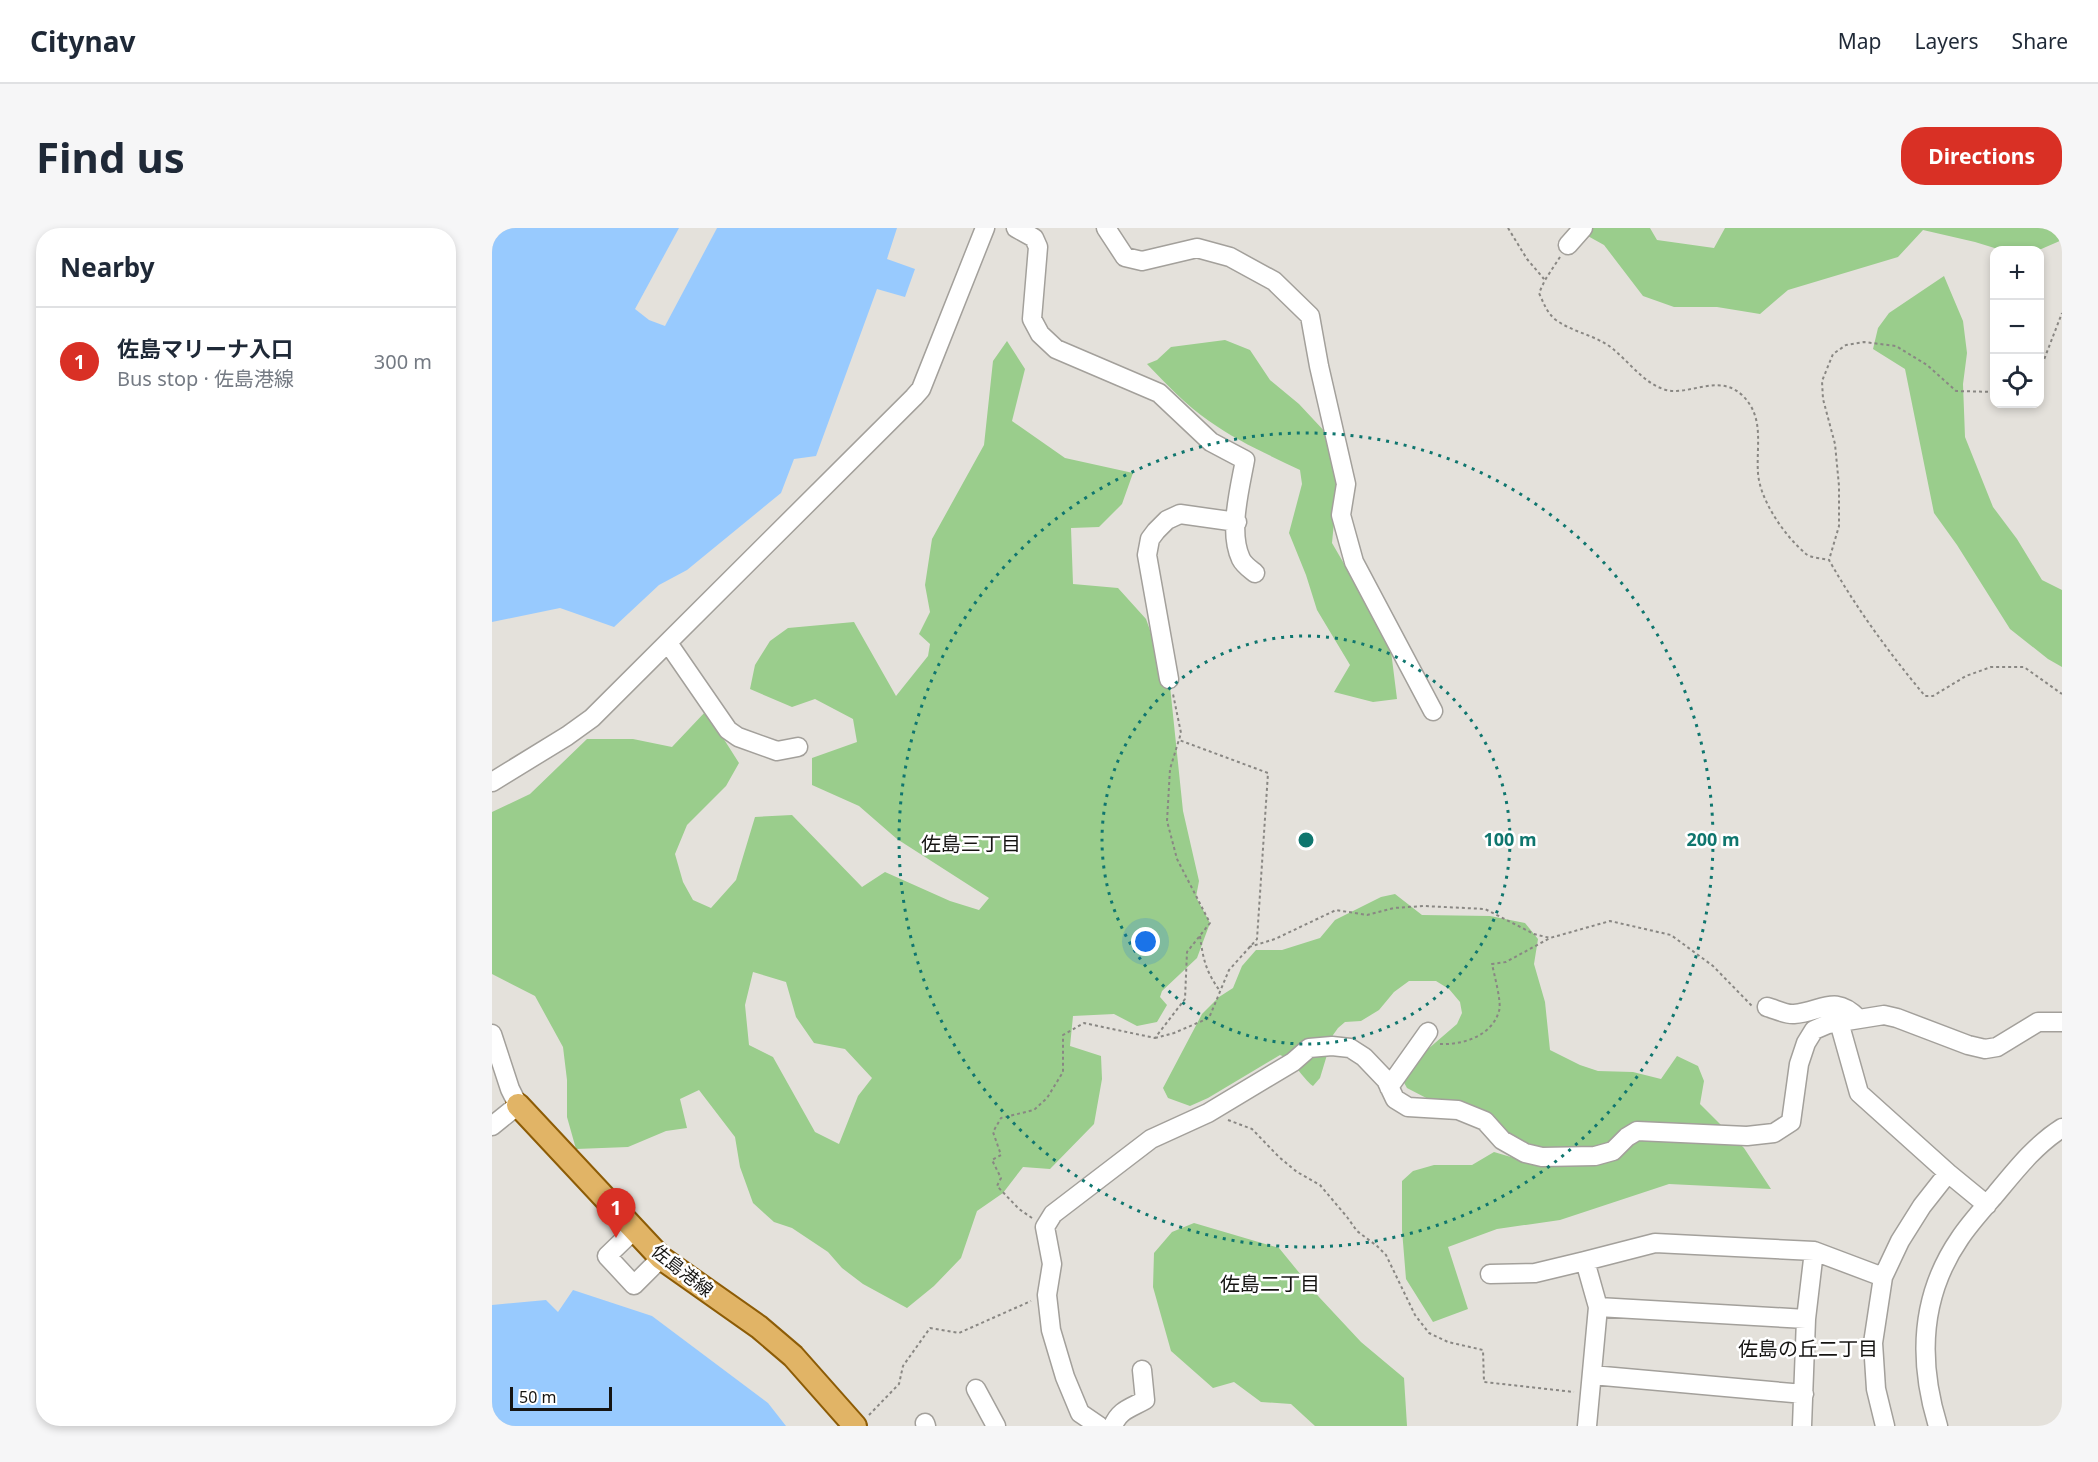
<!DOCTYPE html>
<meta charset="utf-8">
<style>
body{margin:0;font-family:"Noto Sans","Noto Sans JP",sans-serif;background:#f6f6f7;color:#1f2937}
.controls{position:absolute;right:18px;top:18px;display:grid;overflow:hidden;border-radius:12px;box-shadow:0 3px 9px #0003}
.controls button{width:54px;height:54px;display:grid;place-items:center;padding:0;border:0;border-bottom:2px solid #e0e1e3;background:#fff;color:#1f2937;font:30px sans-serif}
.scale{position:absolute;left:18px;bottom:15px;width:102px;box-sizing:border-box;padding-left:6px;border:3px solid #151412;border-top:0;font-size:16px;line-height:21px;white-space:nowrap;color:#151412;-webkit-text-stroke:4px #fff;paint-order:stroke}
.you{position:absolute;left:654px;top:714px;width:21px;height:21px;margin:-15px;border:4px solid #fff;border-radius:50%;background:#1a73e8;box-shadow:0 0 0 9px #1a73e833}
.badge{display:grid;place-items:center;width:39px;height:39px;border-radius:50%;background:#d93025;color:#fff;font-size:20px;font-weight:700}
.pin{position:absolute;translate:-50% -50px;filter:drop-shadow(0 2px 3px #0008)}
.pin::after{content:'';position:absolute;top:32px;width:21px;height:18px;background:inherit;clip-path:polygon(0 0,100% 0,50% 100%)}
.list{margin:0;padding:0;list-style:none}
h2{display:flex;justify-content:space-between;align-items:center;height:78px;margin:0;padding:0 24px;font-size:26px}
h2 small{font-size:20px;font-weight:400;color:#747a83}
.list li{display:grid;grid-template-columns:39px 1fr auto;gap:18px;align-items:center;box-sizing:border-box;height:108px;padding:0 24px;border-top:2px solid #e0e1e3}
.list b{display:block;font-size:22px;white-space:nowrap}
.list p{margin:0;font-size:20px;white-space:nowrap;color:#747a83}
.list em{font-size:20px;font-style:normal;color:#747a83}
.icon{flex:none;width:33px;height:33px;fill:none;stroke:currentColor;stroke-width:2;stroke-linecap:round;stroke-linejoin:round}
.map{position:relative;flex:none;width:1570px;height:1198px;overflow:hidden;border-radius:24px}
header{display:flex;align-items:center;gap:36px;box-sizing:border-box;height:84px;padding:0 30px;background:#fff;border-bottom:2px solid #e0e1e3}
header strong{font-size:28px}
nav{display:flex;gap:33px;margin-inline-start:auto;font-size:21px}
.intro{display:flex;align-items:center;justify-content:space-between;box-sizing:border-box;height:144px;padding:0 36px}
h1{margin:0;font-size:42px}
.button{padding:15px 27px;border-radius:24px;background:#d93025;color:#fff;font-size:21px;font-weight:700}
main{display:flex;gap:36px;padding:0 36px}
aside{flex:1;background:#fff;border-radius:24px;box-shadow:0 3px 9px #0003}
.map>svg:first-child{display:block}
</style>
<header>
<strong>Citynav</strong>
<nav><a>Map</a><a>Layers</a><a>Share</a></nav>
</header>
<div class="intro"><h1>Find us</h1><a class="button">Directions</a></div>
<main>
<aside>
<h2>Nearby<small></small></h2>
<ul class="list">
<li><span class="badge">1</span><div><b>佐島マリーナ入口</b><p>Bus stop · 佐島港線</p></div><em>300 m</em></li>
</ul>
</aside>
<div class="map">
<svg width="1570" height="1198" viewBox="0 0 1570 1198">
<rect width="100%" height="100%" fill="#e4e1db"/>
<path fill="#9acd8c" fill-rule="evenodd" d="M1096,0H1158L1165,12L1222,20L1233,0H1570V12L1547,22H1509L1483,14L1431,2L1406,29L1296,62L1268,86L1225,79H1182L1151,68L1112,17L1094,7Z
M1452,48L1471,93L1475,125L1471,156L1473,209L1501,279L1525,311L1550,352L1570,362V439L1556,431L1518,401L1465,317L1442,285L1413,141L1381,121L1386,100L1397,85Z
M733,112L758,122L778,152L807,176L849,221L840,315L898,415L905,471L881,474L842,464L858,437L825,382L814,347L797,305L810,256L808,242C777,227 745,213 717,193C694,177 674,156 655,136L665,132L679,119Z
M515,113L533,141L520,193L573,230L641,245L630,276L607,299L579,300L581,356L626,360L654,391L678,458L691,583L707,653L704,669L718,695L705,730L670,763L668,769L675,777L665,794L645,798L622,786L581,788L578,818L609,828L610,851L602,896L558,941L531,939L511,965L485,983L469,1030L442,1058L415,1080L371,1056L350,1040L336,1024L300,1000L282,994L261,975L248,939L243,909L207,862L188,871L195,900L174,903L136,919L84,921L75,889V852L71,819L43,768L0,746V584L38,566L95,511H141L180,519L214,483L247,535L234,558L195,597L183,626L191,654L201,672L219,680L244,652L263,589L300,587L370,659L393,644L458,673L487,682L497,670L405,611L367,578L320,557V530L365,514L361,491L323,471L300,479L258,461L263,437L278,413L296,400L362,394L404,468L436,428L438,416L427,406L438,384L433,357L440,311L492,217L501,133ZM261,744L294,754L304,789L322,815L353,821L380,850L366,868L347,916L323,904L281,829L257,817L253,777Z
M903,666L930,687L998,688L1033,695L1046,711L1042,736L1053,774L1058,822L1088,837L1106,843L1141,844L1169,851L1185,828L1206,838L1212,853L1208,876L1252,920L1279,961L1177,956L1068,992L1005,1001L956,1019L976,1081L941,1094L914,1051L910,1002V953L921,943L942,937H980L1002,924L1049,938L1048,929L915,860L910,851L914,840L965,796L970,785L968,774L957,761L944,753H917L902,764L887,782L869,793L853,794L846,800L841,807L828,850L821,858C810,850 801,831 788,827L716,870L698,878L676,870L671,860L710,786L727,769L741,760L750,738L764,722H790L828,710L843,692L889,669Z
M702,995L787,1020L827,1069L869,1114L912,1150L915,1198H823L799,1176L769,1174L742,1154L721,1160L679,1123L661,1059L662,1025L680,1004Z"/>
<path fill="#98cafe" d="M0,0H405L395,31L423,41L413,69L385,61L324,228L302,231L289,265L195,342L167,357L122,399L68,380L0,394Z
M81,1062L160,1088L276,1175L294,1198H0V1077L54,1072L66,1084Z"/>
<path fill="#e4e1db" d="M187,0H225L173,98L157,92L143,81Z"/>
<g fill="none" stroke-linecap="round" stroke-linejoin="round">
<g stroke="#a3a09b" stroke-width="21">
<path id="minor" d="M524,0L542,10L546,19L540,91L548,106L564,121L667,165L719,214L753,232C748,260 736,304 749,331C752,337 758,341 763,345
M614,0L633,29L650,33L705,20L738,29L782,53L818,88L827,138L854,256L849,287L862,334L941,483
M1076,17L1091,0
M176,415L236,502L246,509L285,523L306,519
M677,451L655,327L658,311L664,303L675,292L688,286L745,294
M0,554L75,508L100,490L422,169L429,161L493,0
M1275,779C1283,781 1294,787 1302,786C1330,784 1342,765 1367,791
M1347,794L1367,865L1456,945L1495,977
M0,806L18,861L26,877L0,898
M897,859L936,804
M142,1002L115,1028L142,1057L169,1030
M998,1046L1043,1045L1093,1033
M1106,1079L1314,1091
M1100,1147L1312,1166
M484,1161L504,1198
M433,1195L434,1198
M607,1198L588,1185L573,1149L559,1102L555,1067L560,1036L553,999L561,986L659,911L716,885L801,834L817,820L840,818L858,820L872,829L894,852L903,871L916,879L966,882L993,893L1010,912L1033,925L1050,929L1103,928L1121,923L1135,909L1145,903L1255,908L1282,905L1299,894L1307,836L1314,815L1322,802L1336,796L1392,787L1405,790L1476,817L1493,821L1505,819L1546,794H1570
M621,1198C627,1182 639,1180 653,1172L650,1142
M1095,1198L1106,1079L1093,1033L1163,1015L1322,1023L1391,1049
M1310,1198L1314,1091L1322,1023
M1393,1198L1384,1161L1381,1115L1391,1049L1408,1013L1430,978L1456,945
M1446,1198C1426,1133 1428,1068 1468,1010C1478,995 1491,981 1503,967C1523,943 1543,917 1570,900"/>
</g>
<g stroke="#8d5c06" stroke-width="26">
<path id="major" d="M26,877L169,1030L267,1099L301,1128L363,1198"/>
</g>
<path stroke="#898783" stroke-width="2" stroke-dasharray="3 3" stroke-linecap="butt" d="M1016,0L1035,31L1052,51
M1068,29L1053,52L1047,65C1052,76 1055,85 1064,92C1082,105 1104,107 1121,121C1137,134 1151,154 1171,161C1196,170 1225,144 1250,167C1273,189 1264,217 1266,245C1268,273 1293,308 1314,326C1319,330 1329,330 1336,332
M1548,142L1570,85
M1502,164L1464,163L1435,137L1404,118L1372,114L1354,117L1341,126L1330,153L1331,171L1343,216L1347,258V298L1337,332C1364,380 1398,426 1433,468H1441L1474,448L1499,439H1532L1570,466
M708,708C711,731 714,744 728,763
M757,719L783,711L844,682L875,687L902,680L932,678L993,681L1042,706L1058,710L1118,693L1179,707L1221,738L1260,778
M663,810L682,805L717,790L737,742L765,711L776,545L687,512
M948,816C971,817 1000,808 1007,783C1010,775 1002,746 1000,736L1014,734L1058,710
M736,892L760,901L787,929L805,944L828,957L855,989L865,1003L885,1018L894,1027L923,1087L937,1105L956,1114L991,1122L992,1154L1082,1164
M540,990L527,981L505,958L509,950L500,932L509,927L501,904L509,890L542,882L555,870L571,844V807L592,795L663,810L693,771L695,724L718,695L685,631L675,593L678,541L689,505L681,466
M377,1187L407,1156L411,1138L438,1100L467,1105L539,1073"/>
<use href="#minor" stroke="#fff" stroke-width="18"/>
<use href="#major" stroke="#e1b466" stroke-width="22"/>
</g>
<g fill="none" stroke="#0f766e" stroke-width="3" stroke-dasharray="3 6">
<circle cx="814" cy="612" r="204"/>
<circle cx="814" cy="612" r="407"/>
</g>
<g text-anchor="middle" stroke-width="5" stroke-linejoin="round" paint-order="stroke">
<g font-size="18" fill="#151412" stroke="#fff">
<text transform="translate(190 1043) rotate(38)" y="6">佐島港線</text>
</g>
<g font-size="20" fill="#151412" stroke="#fff">
<text x="479" y="623">佐島三丁目</text>
<text x="778" y="1063">佐島二丁目</text>
<text x="1316" y="1128">佐島の丘二丁目</text>
</g>
</g>
<circle cx="814" cy="612" r="9" fill="#0f766e" stroke="#fff" stroke-width="3"/>
<g font-size="18" text-anchor="middle" font-weight="bold" fill="#0f766e" stroke="#fff" stroke-width="5" stroke-linejoin="round" paint-order="stroke">
<text x="1018" y="618">100 m</text>
<text x="1221" y="618">200 m</text>
</g>
</svg>
<div class="controls">
<button>+</button>
<button>−</button>
<button><svg class="icon" aria-label="locate" viewBox="0 0 24 24"><circle cx="12" cy="12" r="6"/><path d="M12 2v4M12 18v4M2 12h4M18 12h4"/></svg></button>
</div>
<div class="scale">50 m</div>
<div class="you"></div>
<div class="pin badge" style="left:124px;top:1010px">1</div>
</div>
</main>
